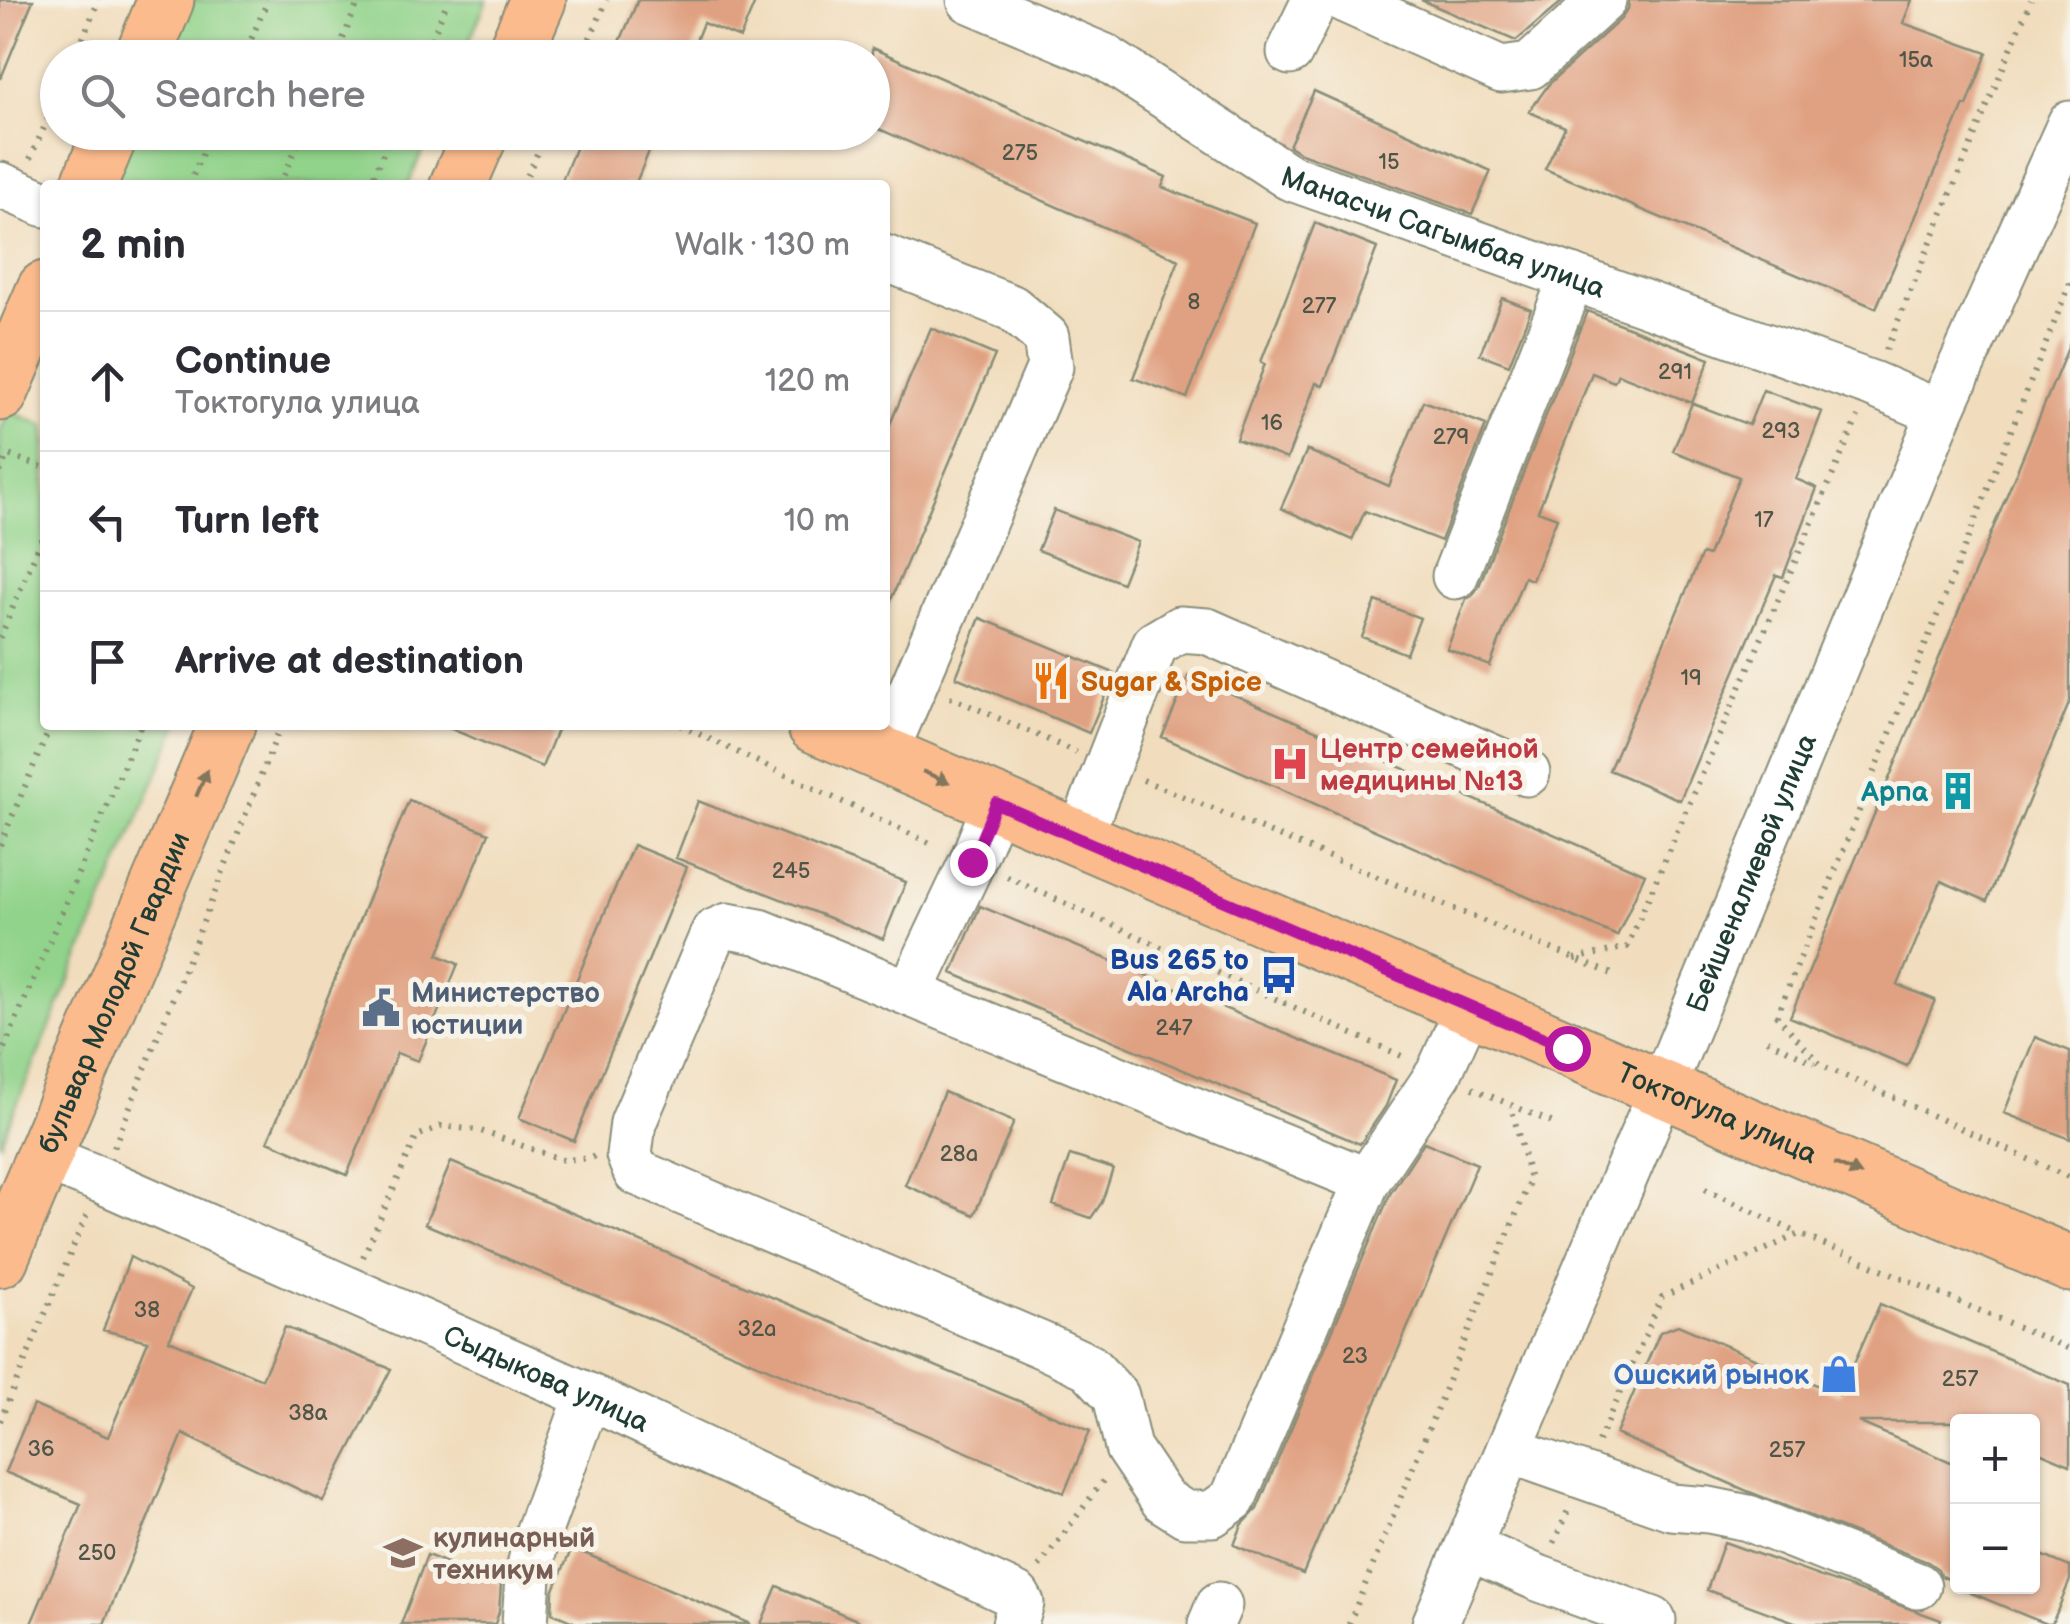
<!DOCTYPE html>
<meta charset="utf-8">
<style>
body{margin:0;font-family:"Balsamiq Sans",sans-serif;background:#f2f2f3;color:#2b2b33}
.controls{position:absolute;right:30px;bottom:30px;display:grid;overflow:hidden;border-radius:10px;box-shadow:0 2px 8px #0004}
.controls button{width:90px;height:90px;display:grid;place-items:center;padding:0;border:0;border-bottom:2px solid #e1e1e2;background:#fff;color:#2b2b33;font:50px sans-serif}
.stop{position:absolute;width:30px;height:30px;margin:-22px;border:8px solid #b5179e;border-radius:50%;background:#fff}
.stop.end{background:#b5179e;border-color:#fff;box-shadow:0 2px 10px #0008}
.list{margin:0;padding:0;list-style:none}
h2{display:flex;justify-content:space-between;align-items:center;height:130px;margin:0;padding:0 40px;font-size:42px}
h2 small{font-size:32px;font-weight:400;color:#7c7c81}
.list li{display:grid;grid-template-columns:65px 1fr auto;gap:30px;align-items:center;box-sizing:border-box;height:140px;padding:0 40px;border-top:2px solid #e1e1e2}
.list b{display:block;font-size:38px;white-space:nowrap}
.list p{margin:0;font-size:32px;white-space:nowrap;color:#7c7c81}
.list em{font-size:32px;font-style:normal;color:#7c7c81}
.icon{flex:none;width:55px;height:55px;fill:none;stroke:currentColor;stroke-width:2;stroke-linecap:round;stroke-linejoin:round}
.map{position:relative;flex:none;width:2070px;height:1624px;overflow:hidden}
.search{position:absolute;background:#fff;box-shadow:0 2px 8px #0004;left:40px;top:40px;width:850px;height:110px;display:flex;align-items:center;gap:25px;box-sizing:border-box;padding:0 35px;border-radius:55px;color:#7c7c81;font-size:38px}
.panel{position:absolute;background:#fff;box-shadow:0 2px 8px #0004;left:40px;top:180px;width:850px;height:550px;border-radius:10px}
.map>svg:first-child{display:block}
</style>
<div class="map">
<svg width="2070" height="1624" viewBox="0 0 2070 1624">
<rect width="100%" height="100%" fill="#f7f3e8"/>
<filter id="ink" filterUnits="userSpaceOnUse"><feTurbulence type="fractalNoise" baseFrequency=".01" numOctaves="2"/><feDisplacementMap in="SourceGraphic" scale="20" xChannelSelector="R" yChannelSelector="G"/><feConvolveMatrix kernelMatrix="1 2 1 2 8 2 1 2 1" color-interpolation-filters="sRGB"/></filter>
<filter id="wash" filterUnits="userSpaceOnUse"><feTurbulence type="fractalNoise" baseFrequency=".0048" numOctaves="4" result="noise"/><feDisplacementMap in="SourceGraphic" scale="40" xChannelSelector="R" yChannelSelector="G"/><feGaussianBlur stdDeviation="2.25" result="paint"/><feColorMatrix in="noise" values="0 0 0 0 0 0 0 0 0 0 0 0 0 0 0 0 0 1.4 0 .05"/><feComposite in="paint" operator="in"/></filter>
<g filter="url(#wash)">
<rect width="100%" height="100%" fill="#f1ddbd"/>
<path fill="#91d38b" stroke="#588860" stroke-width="2.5" d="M183,0H487L462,57L159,58Z
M127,133H430L408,185H104Z
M9,411L45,426V725H178L0,1144V431Z"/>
<g id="blocks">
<path fill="#e0a182" d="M0,0H33L1,78H0Z
M638,0H756L740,38L703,23L689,58H613Z
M1421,0H1564L1516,41Z
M1629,0H1912L1903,23L1987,53L1967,106L1964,105L1876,308L1545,169L1565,127L1529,112L1549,84L1621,19L1628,9Z
M872,48L1166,177L1162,187L1255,223L1187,398L1133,378L1179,260L872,126Z
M1314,91L1491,171L1472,214L1301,153L1289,146Z
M582,132H657L635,185H560Z
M1315,223L1377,248L1323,386L1316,383L1287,459L1236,439L1265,364L1261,362Z
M1502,298L1531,309L1509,365L1480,354Z
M1587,311L1710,359L1692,403L1618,374L1614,382L1592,373L1538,511L1557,518L1532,580L1524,577L1490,666L1447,649L1466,599L1472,596L1479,586Z
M931,328L995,355L885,614V436Z
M2070,343V701L1987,901L1941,881L1898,985L1935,1000L1907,1066L1790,1017Z
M1763,390L1822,412L1796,479L1817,488L1783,577L1776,575L1680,800L1609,770L1702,554L1708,556L1739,477L1673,451L1692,403L1749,425Z
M1423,401L1486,425L1441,541L1365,511L1352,540L1281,508L1307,450L1389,486Z
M1054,510L1138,542L1122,583L1038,550Z
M1376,601L1420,618L1406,654L1362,637Z
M980,618L1114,673L1089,733L956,677Z
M1189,675L1645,874L1617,936L1162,737Z
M442,725H559L542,767Z
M409,800L489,833L438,955L458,964L418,1061L397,1053L347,1175L268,1141Z
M698,801L906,882L883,939L676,858Z
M633,845L687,867L574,1141L519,1118Z
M980,906L1396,1080L1386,1106L1360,1144L952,973Z
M2035,1037L2070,1051V1139L2004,1113Z
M944,1092L1014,1122L974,1215L905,1185Z
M1424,1142L1477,1164L1303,1574L1234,1545L1242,1525L1257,1509L1390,1194Z
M1070,1155L1113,1169L1102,1202L1091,1218L1053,1205Z
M451,1162L1090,1431L1064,1493L425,1224Z
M130,1257L192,1289L169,1340L262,1379L285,1327L391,1369L323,1501L183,1434L104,1624H31L81,1504L5,1472L33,1405L108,1437L148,1341L103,1330Z
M1880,1304L2070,1385V1465L2032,1449V1422H1858L1958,1465V1583L1941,1576L1938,1569L1928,1562L1747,1491L1616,1434L1660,1332L1678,1325L1840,1395Z
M1724,1542L1941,1620L1940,1624H1800L1707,1590Z
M572,1548L751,1624H578L552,1613L553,1592Z
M2032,1551L2070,1567V1580L2052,1624H2046L1957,1587L2032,1586Z
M427,1555L501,1584L499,1612L495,1624H401Z
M777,1586L866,1624H761Z"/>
</g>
</g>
<g filter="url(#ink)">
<use href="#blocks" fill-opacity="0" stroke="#888d78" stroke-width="2.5"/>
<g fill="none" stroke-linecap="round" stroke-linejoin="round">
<g stroke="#888d78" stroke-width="49">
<g id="minor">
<path id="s1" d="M970,0L1103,56L1289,177L1872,384L1940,413"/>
<path d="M1345,0L1501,70L1530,66L1603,0"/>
<path d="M1290,52L1315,0"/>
<path d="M0,185L45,204"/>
<path d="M1455,576L1572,277"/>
<path d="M884,755L1050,367L1046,337L1012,308L885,258"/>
<path d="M1079,839L1155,644L1180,629L1207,631L1527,773"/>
<path d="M910,993L972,862L996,803"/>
<path id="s2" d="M43,1157L101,1180L588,1396L1017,1596L1021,1603L1015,1624"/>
<path d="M1367,1181L760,932L728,926L714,932L633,1123L629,1155L636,1172L1046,1347L1089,1367L1116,1396L1128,1448L1163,1500L1185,1514H1212L1233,1499L1367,1181L1439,1073L1469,1006"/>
<path d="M1509,1450L1671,1507L1709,1510L1748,1518L1918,1586"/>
<path d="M1468,1547L1538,1578L1653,1620"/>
<path d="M525,1624L528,1576L536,1539L588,1396"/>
<path d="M1211,1624L1219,1605"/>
<path id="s3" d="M1435,1624L1662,1089L1940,413L2070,124"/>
</g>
</g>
<g stroke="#888d78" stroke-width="59">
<g id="major">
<path d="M142,58L166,0"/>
<path d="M513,58L538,0"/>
<path d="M89,185L111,132"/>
<path d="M458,185L481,132"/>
<path d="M0,393L45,289"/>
<path id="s4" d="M815,725L2070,1264"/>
<path id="s5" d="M0,1259L227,725"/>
</g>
</g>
<path stroke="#888d78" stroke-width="6" stroke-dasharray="2.5 8" stroke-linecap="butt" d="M74,58L99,0
M243,58L268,0
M335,58L359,0
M424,58L448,0
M581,58L607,0
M30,159L58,96
M189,185L211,132
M280,185L303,132
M370,185L392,132
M523,185L547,132
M2070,283L1777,1016L1821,1065L2070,1178
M1886,350L2031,0
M0,452L45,468
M0,472L7,455
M0,638L45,531
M950,697L1076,752
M680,725L936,846
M1143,780L1612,974
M0,845L51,725
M1007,877L1406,1058
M1575,959L1627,947L1858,417
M1767,1040L1815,1063
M0,1058L141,725
M1472,1088L1553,1123
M114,1147L281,725
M1705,1189L1798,1233
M363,1257L417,1136L441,1126L478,1130L563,1160L591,1158L594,1156
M0,1421L87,1214
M1598,1442L1662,1297L1799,1234L2070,1349
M1554,1543L1569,1508
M1039,1567L1103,1481
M1349,1624L1530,1180L1511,1106"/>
<use href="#minor" stroke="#fff" stroke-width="45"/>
<use href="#major" stroke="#fbbb8d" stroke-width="55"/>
</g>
<defs><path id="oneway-solid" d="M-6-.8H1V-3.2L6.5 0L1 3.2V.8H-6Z" transform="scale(2.5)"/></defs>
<g fill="#82765c">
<use href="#oneway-solid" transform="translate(936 777) rotate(23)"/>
<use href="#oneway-solid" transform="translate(202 783) rotate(-67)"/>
<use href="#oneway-solid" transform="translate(1848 1169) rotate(23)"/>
</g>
</g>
<g fill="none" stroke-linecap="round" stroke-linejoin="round" filter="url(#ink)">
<path stroke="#b5179e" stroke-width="12" d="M972,862L996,803L1567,1048"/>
</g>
<defs>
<g id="restaurant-bare" transform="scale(3)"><path d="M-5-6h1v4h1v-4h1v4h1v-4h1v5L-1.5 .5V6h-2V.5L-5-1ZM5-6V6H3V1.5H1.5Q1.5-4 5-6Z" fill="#e8710a" stroke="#f7f3e8" stroke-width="2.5" paint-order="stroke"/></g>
<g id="hospital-bare" transform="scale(3)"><path d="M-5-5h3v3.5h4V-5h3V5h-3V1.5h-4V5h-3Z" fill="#e0444e" stroke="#f7f3e8" stroke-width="2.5" paint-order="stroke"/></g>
<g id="building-bare" transform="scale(3)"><path d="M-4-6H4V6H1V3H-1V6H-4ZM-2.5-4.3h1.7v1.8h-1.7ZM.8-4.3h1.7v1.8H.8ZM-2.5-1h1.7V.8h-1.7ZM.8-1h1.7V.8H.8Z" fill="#0f9aa8" stroke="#f7f3e8" stroke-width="2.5" paint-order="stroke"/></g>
<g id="bus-bare" transform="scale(3)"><path d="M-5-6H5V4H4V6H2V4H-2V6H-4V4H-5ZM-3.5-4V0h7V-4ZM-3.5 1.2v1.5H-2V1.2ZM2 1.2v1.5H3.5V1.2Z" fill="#1a4fb4" stroke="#f7f3e8" stroke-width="2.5" paint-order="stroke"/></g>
<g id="civic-bare" transform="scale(3)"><path d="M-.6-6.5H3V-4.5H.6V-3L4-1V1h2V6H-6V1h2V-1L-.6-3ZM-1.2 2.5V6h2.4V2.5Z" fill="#5c6f8a" stroke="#f7f3e8" stroke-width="2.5" paint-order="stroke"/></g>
<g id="shop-bare" transform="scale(3)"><path d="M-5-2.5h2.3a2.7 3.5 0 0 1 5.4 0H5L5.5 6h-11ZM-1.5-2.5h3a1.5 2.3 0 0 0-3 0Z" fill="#3f7fe0" stroke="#f7f3e8" stroke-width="2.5" paint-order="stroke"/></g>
<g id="university-bare" transform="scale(3)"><path d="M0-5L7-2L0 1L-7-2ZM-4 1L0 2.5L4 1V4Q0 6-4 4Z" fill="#8d6e63" stroke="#f7f3e8" stroke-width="2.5" paint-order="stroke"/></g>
</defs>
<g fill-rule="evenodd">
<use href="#restaurant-bare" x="1051" y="681"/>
<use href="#hospital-bare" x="1290" y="764"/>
<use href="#building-bare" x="1958" y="791"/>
<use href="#bus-bare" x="1279" y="975"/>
<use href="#civic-bare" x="381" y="1008"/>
<use href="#shop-bare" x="1839" y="1374"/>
<use href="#university-bare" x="403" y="1553"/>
</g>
<g text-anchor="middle" stroke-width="10" stroke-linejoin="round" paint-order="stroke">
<g font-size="22" fill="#4f5648">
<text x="1916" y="67">15а</text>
<text x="1020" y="160">275</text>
<text x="1389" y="169">15</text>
<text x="1194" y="309">8</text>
<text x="1319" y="313">277</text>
<text x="1675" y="379">291</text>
<text x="1272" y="430">16</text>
<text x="1781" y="438">293</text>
<text x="1451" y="444">279</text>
<text x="1764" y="527">17</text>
<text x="1691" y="685">19</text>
<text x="791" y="878">245</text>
<text x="1174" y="1035">247</text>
<text x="959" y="1161">28a</text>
<text x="147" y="1317">38</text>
<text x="757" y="1336">32a</text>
<text x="1355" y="1363">23</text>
<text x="1960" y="1386">257</text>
<text x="308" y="1420">38а</text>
<text x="41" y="1456">36</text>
<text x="1787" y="1457">257</text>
<text x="97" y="1560">250</text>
</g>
<g font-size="28" fill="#1f3d34" stroke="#f7f3e8">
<text dy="10" stroke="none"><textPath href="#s1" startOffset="530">Манасчи Сагымбая улица</textPath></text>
<text dy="10" stroke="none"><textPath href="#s3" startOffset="815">Бейшеналиевой улица</textPath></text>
<text dy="10" stroke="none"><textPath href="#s5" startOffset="290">бульвар Молодой Гвардии</textPath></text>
<text dy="10" stroke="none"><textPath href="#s4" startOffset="982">Токтогула улица</textPath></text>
<text dy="10" stroke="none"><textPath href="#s2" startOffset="550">Сыдыкова улица</textPath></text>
</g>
<g font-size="28" font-weight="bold" fill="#c56008" stroke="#f7f3e8" text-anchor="start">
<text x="1081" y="691">Sugar &amp; Spice</text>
</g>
<g font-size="28" font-weight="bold" fill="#be3a42" stroke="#f7f3e8" text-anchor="start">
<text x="1320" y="758">Центр семейной<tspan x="1320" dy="32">медицины №13</tspan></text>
</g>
<g font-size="28" font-weight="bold" fill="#0d838f" stroke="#f7f3e8" text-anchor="end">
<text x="1928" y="801">Арпа</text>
</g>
<g font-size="28" font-weight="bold" fill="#164399" stroke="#f7f3e8" text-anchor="end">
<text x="1249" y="969">Bus 265 to<tspan x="1249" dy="32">Ala Archa</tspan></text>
</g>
<g font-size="28" font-weight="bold" fill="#4e5e75" stroke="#f7f3e8" text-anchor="start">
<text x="411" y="1002">Министерство<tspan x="411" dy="32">юстиции</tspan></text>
</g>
<g font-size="28" font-weight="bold" fill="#366cbe" stroke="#f7f3e8" text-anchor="end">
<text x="1809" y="1384">Ошский рынок</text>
</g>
<g font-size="28" font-weight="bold" fill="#785e54" stroke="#f7f3e8" text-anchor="start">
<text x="433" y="1547">кулинарный<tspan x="433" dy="32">техникум</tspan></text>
</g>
</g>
</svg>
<div class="controls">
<button>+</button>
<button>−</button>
</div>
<div class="stop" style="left:1567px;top:1048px"></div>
<div class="stop end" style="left:972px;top:862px"></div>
<div class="search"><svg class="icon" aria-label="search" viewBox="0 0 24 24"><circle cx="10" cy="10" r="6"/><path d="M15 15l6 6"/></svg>Search here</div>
<section class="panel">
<h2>2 min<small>Walk · 130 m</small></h2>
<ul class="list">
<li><svg class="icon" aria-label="ahead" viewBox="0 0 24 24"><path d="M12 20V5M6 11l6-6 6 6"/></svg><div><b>Continue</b><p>Токтогула улица</p></div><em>120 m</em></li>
<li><svg class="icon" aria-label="left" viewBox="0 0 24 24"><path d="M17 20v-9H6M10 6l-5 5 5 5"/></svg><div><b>Turn left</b></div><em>10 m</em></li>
<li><svg class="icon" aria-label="arrive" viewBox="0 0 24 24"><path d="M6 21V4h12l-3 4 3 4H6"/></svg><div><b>Arrive at destination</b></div></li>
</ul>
</section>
</div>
